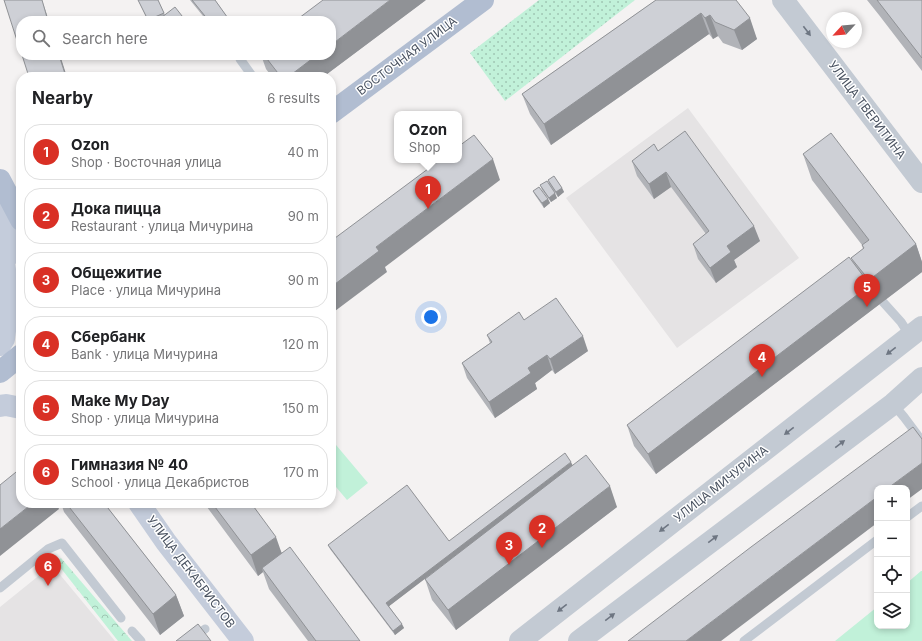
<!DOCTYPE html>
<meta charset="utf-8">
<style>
body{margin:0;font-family:Inter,sans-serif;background:#f6f6f6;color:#202124}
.controls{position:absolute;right:12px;bottom:12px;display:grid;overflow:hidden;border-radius:8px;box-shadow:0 2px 6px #0003}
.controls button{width:36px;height:36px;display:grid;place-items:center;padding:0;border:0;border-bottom:1px solid #e0e0e0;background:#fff;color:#202124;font:20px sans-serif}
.compass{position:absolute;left:826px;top:12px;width:36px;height:36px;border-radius:50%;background:#fff;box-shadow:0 2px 6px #0003;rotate:244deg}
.you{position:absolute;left:431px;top:317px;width:14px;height:14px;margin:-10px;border:3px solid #fff;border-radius:50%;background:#1a73e8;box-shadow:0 0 0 6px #1a73e833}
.badge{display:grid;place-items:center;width:26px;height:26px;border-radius:50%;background:#d93025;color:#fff;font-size:13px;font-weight:700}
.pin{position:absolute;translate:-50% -33px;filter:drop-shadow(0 1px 2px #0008)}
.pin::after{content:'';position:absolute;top:21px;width:14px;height:12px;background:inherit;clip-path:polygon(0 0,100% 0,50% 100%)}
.popup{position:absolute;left:394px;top:111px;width:68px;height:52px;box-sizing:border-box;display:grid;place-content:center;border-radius:8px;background:#fff;filter:drop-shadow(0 1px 3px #0005);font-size:13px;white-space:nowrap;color:#757577}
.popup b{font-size:15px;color:#202124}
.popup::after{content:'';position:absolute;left:50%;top:100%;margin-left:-8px;border:8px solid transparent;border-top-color:#fff}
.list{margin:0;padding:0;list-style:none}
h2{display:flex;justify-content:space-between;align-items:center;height:52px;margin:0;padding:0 16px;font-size:17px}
h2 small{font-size:13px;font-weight:400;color:#757577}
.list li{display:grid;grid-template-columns:26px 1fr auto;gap:12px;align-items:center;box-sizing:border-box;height:56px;margin:0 8px 8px;padding:0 8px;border:1px solid #e0e0e0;border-radius:16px}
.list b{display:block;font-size:15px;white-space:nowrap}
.list p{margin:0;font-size:13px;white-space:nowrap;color:#757577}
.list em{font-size:13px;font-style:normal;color:#757577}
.icon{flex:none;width:22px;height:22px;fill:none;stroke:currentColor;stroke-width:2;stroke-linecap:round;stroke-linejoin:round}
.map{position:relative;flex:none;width:922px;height:641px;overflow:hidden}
.search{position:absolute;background:#fff;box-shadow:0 2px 6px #0003;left:16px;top:16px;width:320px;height:44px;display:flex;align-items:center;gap:10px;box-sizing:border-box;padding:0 14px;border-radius:16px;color:#757577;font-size:15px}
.panel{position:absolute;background:#fff;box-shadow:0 2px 6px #0003;left:16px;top:72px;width:320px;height:436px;border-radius:16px}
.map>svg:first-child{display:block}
</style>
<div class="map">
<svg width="922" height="641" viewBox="0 0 922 641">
<defs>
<pattern id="grass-dots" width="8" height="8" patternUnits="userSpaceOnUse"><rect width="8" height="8" fill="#c1f1d9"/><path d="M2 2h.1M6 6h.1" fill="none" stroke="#9fc6b3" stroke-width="1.8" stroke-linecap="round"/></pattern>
<pattern id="forest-crowns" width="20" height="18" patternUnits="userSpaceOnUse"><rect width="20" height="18" fill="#c1f1d9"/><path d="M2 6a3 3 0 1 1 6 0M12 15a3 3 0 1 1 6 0" fill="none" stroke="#9fc6b3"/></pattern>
</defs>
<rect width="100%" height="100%" fill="#f4f2f2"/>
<path fill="#e5e3e4" d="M688,108L799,258L677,348L566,198Z
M52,565L115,641H0V607Z"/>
<path fill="url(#grass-dots)" d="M539,0H635L505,101L470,53Z"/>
<path fill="url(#forest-crowns)" d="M61,558L132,641H118L56,562Z"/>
<path fill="#c1f1d9" d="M331,439L368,483L347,500L331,481Z
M921,571H922V641H835L877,607V626H907V583Z"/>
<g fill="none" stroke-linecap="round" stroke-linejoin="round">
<path stroke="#c3cad3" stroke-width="9" d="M240,59L253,77
M883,302L901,322L910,336
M893,404L904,417L922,441
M907,517L922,506
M0,588L48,549L62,543L121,618
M132,631L141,641
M189,641L205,629
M744,641L877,540"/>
<path stroke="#c3cad3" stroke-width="22" d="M783,0L922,182
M520,641L922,327
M579,641L893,404L922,378"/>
<path stroke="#c4ccdb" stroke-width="22" d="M8,209L21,254
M0,232L7,285L6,322L4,339L0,345
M0,406L6,405L21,408
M139,503L166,542L243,641"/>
<path stroke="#b1bdd1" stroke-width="22" d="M331,113L483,0
M0,180L21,220
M0,372L21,355"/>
</g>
<path fill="#b1b3b8" d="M138,0H158L165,15L157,21H148Z
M190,0H215L230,21H207Z
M426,0L323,77H272L266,69L261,55H331Z
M656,0H736L757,39L742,50L723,43L718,36L713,39L709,34L551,145L530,114L522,94Z
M867,0H922V71L879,15Z
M658,151L760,241L734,260L737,267L716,283L698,259L693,244L706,234L671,187L654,199L637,176L632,161Z
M803,154L916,244L922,262V272L656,474L634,446L627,425L853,262L851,258L863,249L862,245L812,180Z
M548,180L562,188L564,192L558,197L549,184Z
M540,185L557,198L551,202L542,190Z
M533,191L548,199L550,203L544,208L535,195Z
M524,320L588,351L555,374L552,370L535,383L537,389L495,418L467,378L462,363L490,343L487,335Z
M573,466L617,507L456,630L432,600L425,579L476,539L389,606L404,628L395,635L330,549L328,545L449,541Z
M61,503H104L176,595L184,616L160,635L64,512Z
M204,503H251L282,553L360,641H308L269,589L263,572L258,576Z"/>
<path fill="#909296" d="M42,0L49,21H48Z
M390,0H426L323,77H288L317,55H331V45Z
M701,13L709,34L551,145L544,124Z
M710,15L718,36L713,39L705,18Z
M750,18L757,39L742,50L734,30Z
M59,55H60L67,77H66Z
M493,159L500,180L385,267L387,272L331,314V287L376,247Z
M666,172L671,187L654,199L649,184Z
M562,188L564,192L558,197L556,192Z
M555,193L557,198L551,202L549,198Z
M548,199L550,203L544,208L542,203Z
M754,226L760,241L734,260L737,267L716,283L710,268L727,246Z
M916,244L922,262V272L656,474L648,454L870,285L869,280Z
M583,336L588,351L555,374L550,359Z
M547,355L552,370L535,383L537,389L495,418L489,402L528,368Z
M571,462L573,466L388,607L386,603Z
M922,463V489L907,500V488H888Z
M610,486L617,507L456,630L448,610Z
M877,497V523L721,641H686Z
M33,503H59L57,504L59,509L0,556V529Z
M276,537L283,557L262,568L263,572L258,576L251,555Z
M176,595L184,616L160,635L153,614Z
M402,624L404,628L395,635L393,631Z"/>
<path fill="#ced0d6" stroke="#909296" d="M4,0H42L48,21H21V53Z
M138,0H158L164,13L148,20Z
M192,0H215L230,21H209Z
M323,0H390L331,45V21H295Z
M656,0H736L750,18L734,30L715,22L710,15L705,18L701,13L544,124L522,94Z
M877,0H922V58Z
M175,7L186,21H157Z
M22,55H59L66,77H29Z
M264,55H317L288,77H281Z
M685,131L754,226L727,246L731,252L710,268L693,244L709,231L666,172L649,184L632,161L654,144L658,151Z
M831,133L916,244L869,280L851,258L864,248L862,245L869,240L803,154Z
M474,135L493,159L376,247L379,251L331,287V241L440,160H459V146Z
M554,176L562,188L556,192L548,180Z
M547,181L555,193L549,198L540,185Z
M539,187L548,199L542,203L533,191Z
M849,257L870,285L648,454L627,425Z
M556,298L583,336L550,359L547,355L528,368L531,373L489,402L462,363L492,342L487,335L519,312L524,320Z
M913,427L922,439V463L888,488H877V497L686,641H628L751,547Z
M565,453L571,462L386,603L402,624L393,631L328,545L407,485L449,541Z
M586,455L610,486L448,610L425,579Z
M21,468V503H33L0,529V485Z
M66,503H104L176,595L153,614Z
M212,503H251L276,537L251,555Z
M290,547L360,641H316L262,568Z
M198,624L211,641H176Z"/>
<defs><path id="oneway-solid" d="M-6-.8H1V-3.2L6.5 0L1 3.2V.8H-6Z"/></defs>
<g fill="#6e7682">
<use href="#oneway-solid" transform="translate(807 31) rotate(53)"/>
<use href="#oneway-solid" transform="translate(891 351) rotate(142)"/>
<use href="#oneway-solid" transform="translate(789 431) rotate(142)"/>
<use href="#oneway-solid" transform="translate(840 444) rotate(-37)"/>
<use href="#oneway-solid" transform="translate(664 528) rotate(142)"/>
<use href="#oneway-solid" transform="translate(713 539) rotate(-37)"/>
<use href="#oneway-solid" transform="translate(562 608) rotate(142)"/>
<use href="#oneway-solid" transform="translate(610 617) rotate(-37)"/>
</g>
<g text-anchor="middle" stroke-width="3" stroke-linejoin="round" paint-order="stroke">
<g font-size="12" fill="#495260" stroke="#fff">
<text transform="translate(407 56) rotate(-37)" y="4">ВОСТОЧНАЯ УЛИЦА</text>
<text transform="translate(867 110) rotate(53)" y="4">УЛИЦА ТВЕРИТИНА</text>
<text transform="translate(721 484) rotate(-38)" y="4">УЛИЦА МИЧУРИНА</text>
<text transform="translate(191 572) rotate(53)" y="4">УЛИЦА ДЕКАБРИСТОВ</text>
</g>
</g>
</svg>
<div class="controls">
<button>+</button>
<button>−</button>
<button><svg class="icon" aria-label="locate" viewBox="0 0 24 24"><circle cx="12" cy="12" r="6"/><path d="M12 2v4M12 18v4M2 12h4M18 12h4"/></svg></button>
<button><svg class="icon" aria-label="layers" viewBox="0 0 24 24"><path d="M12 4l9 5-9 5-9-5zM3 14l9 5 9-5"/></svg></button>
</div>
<svg class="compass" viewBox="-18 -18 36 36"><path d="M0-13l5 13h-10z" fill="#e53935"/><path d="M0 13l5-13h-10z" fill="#757577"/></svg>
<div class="you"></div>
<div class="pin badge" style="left:428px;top:209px">1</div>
<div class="popup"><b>Ozon</b>Shop</div>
<div class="pin badge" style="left:542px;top:548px">2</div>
<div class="pin badge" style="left:509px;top:565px">3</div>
<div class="pin badge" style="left:762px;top:377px">4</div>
<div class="pin badge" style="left:867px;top:307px">5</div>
<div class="pin badge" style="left:48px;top:586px">6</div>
<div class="search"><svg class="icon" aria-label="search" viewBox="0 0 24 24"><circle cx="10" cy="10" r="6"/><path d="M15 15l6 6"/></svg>Search here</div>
<section class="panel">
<h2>Nearby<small>6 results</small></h2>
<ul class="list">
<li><span class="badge">1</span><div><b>Ozon</b><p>Shop · Восточная улица</p></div><em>40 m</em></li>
<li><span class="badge">2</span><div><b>Дока пицца</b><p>Restaurant · улица Мичурина</p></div><em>90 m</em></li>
<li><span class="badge">3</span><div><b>Общежитие</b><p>Place · улица Мичурина</p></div><em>90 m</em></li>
<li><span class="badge">4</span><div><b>Сбербанк</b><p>Bank · улица Мичурина</p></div><em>120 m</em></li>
<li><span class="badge">5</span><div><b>Make My Day</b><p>Shop · улица Мичурина</p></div><em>150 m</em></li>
<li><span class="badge">6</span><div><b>Гимназия № 40</b><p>School · улица Декабристов</p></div><em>170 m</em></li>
</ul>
</section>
</div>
